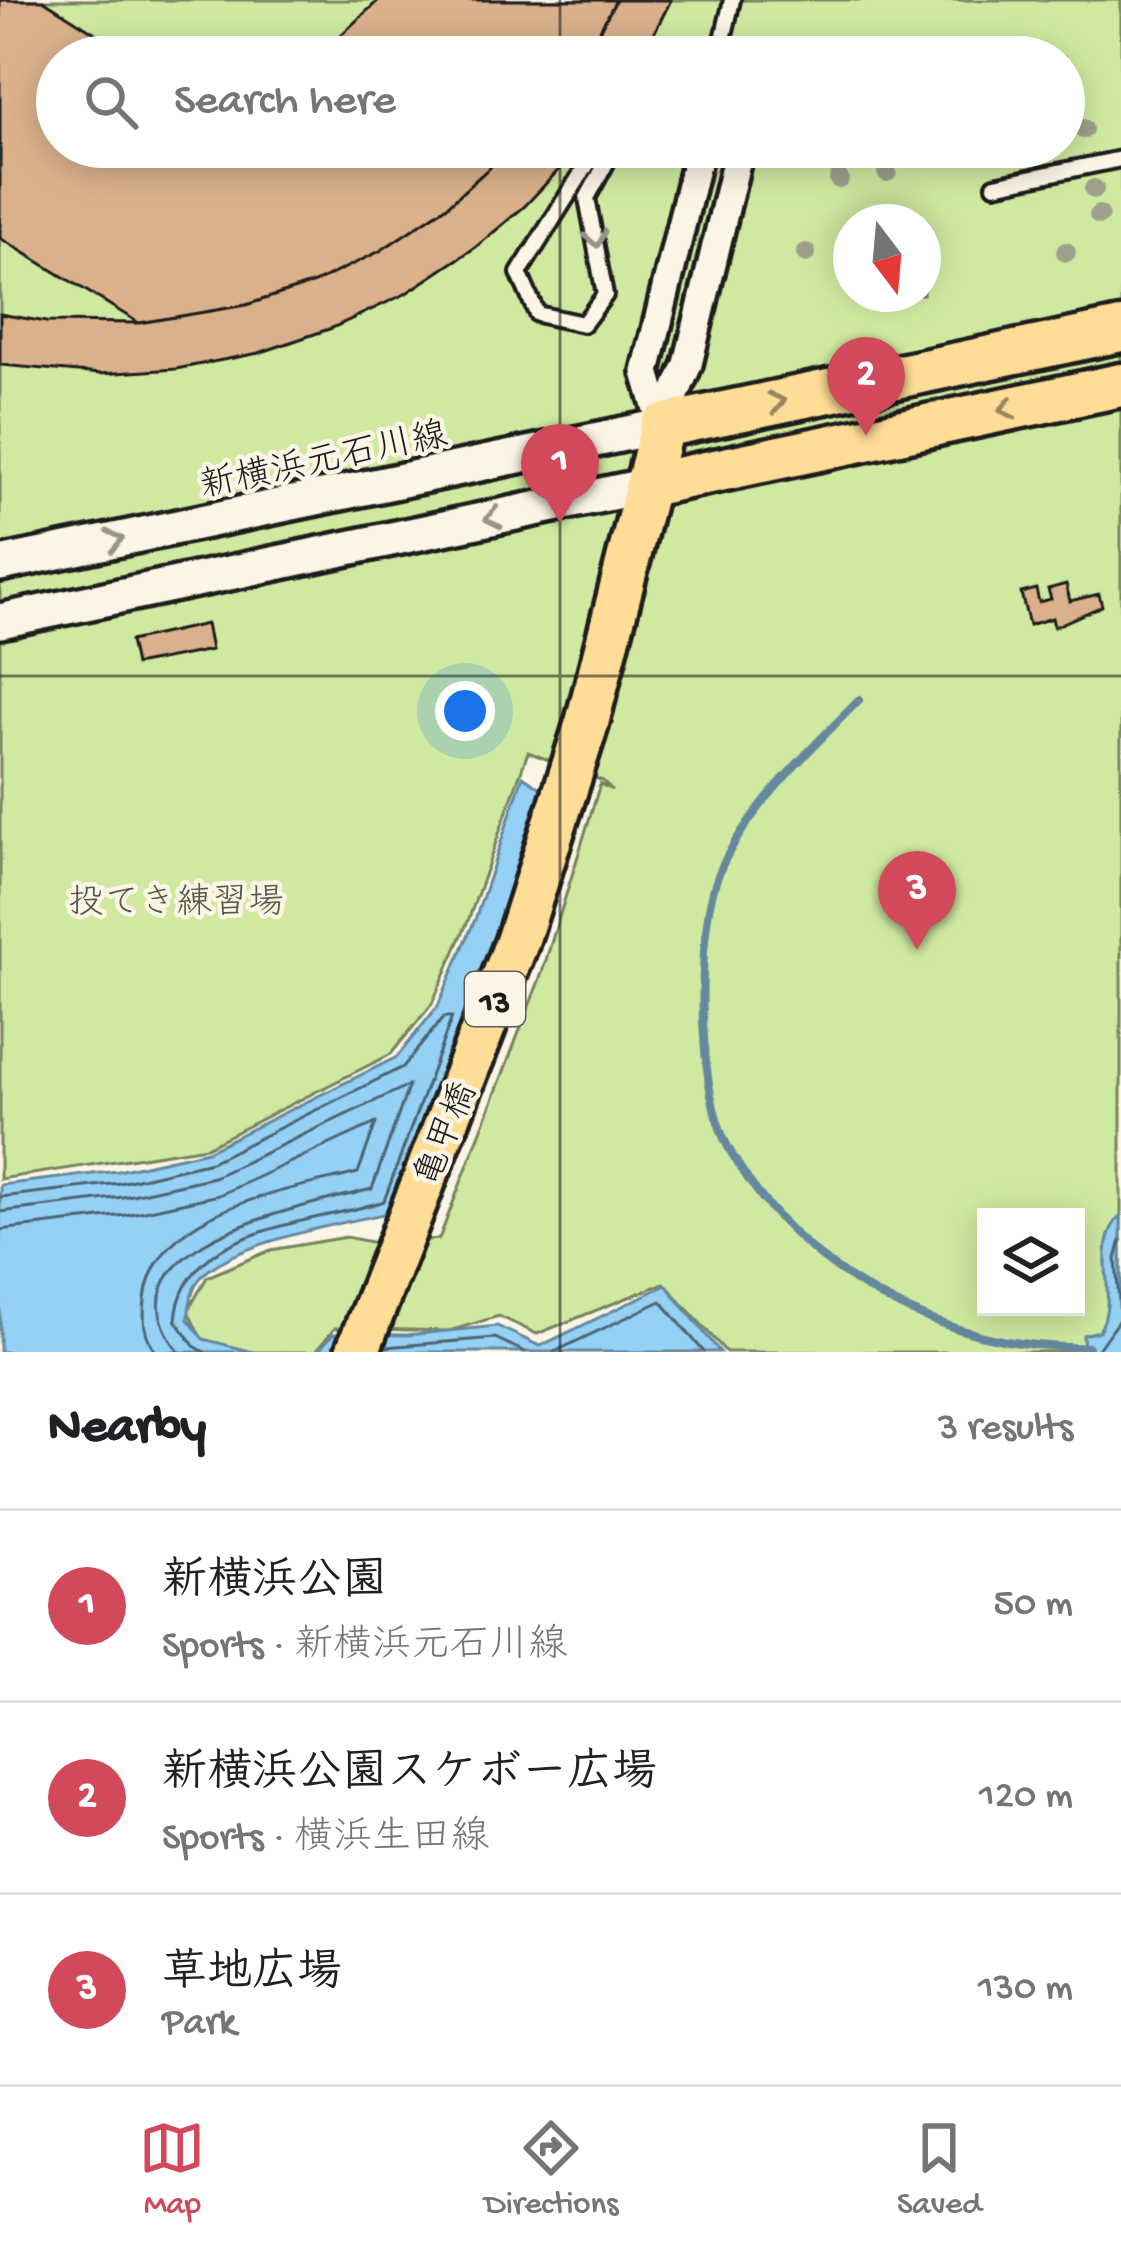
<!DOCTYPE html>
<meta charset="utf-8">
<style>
body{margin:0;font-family:"Gochi Hand","Klee One",sans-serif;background:#f6f6f6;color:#202124}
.controls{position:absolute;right:36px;bottom:36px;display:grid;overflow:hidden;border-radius:0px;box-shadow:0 6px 30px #0003}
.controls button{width:108px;height:108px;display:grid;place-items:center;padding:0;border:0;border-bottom:3px solid #e0e0e0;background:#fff;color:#202124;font:60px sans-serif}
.compass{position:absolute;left:833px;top:204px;width:108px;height:108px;border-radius:50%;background:#fff;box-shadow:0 6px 30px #0003;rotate:164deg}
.you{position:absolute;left:465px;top:711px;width:42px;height:42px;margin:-30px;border:9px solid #fff;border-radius:50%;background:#1a73e8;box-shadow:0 0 0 18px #1a73e833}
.badge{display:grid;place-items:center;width:78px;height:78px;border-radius:50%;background:#d1495b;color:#fff;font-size:39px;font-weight:700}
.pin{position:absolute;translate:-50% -99px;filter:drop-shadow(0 3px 6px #0008)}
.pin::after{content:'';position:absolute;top:63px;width:42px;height:36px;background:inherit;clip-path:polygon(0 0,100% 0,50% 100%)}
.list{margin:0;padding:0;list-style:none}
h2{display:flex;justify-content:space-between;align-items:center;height:156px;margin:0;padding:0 48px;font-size:51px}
h2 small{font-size:39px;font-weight:400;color:#757577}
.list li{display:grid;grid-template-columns:78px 1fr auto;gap:36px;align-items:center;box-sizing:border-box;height:192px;padding:0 48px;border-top:3px solid #e0e0e0}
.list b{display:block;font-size:45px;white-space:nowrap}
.list p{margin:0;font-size:39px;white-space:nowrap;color:#757577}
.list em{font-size:39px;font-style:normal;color:#757577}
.icon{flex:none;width:66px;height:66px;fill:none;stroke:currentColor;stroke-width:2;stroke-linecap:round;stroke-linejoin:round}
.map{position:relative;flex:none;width:1121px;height:1352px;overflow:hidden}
.search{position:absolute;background:#fff;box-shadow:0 6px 30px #0003;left:36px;right:36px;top:36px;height:132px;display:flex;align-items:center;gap:30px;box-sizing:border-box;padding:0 42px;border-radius:66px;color:#757577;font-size:45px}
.sheet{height:732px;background:#fff}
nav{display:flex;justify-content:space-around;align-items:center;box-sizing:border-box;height:168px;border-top:3px solid #e0e0e0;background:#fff;font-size:33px;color:#757577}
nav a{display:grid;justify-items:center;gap:6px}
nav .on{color:#d1495b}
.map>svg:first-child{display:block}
</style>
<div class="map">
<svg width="1121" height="1352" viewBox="0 0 1121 1352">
<rect width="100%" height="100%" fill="#fcf5e5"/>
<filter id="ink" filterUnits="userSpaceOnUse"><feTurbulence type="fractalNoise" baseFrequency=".00833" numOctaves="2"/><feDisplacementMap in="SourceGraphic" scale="24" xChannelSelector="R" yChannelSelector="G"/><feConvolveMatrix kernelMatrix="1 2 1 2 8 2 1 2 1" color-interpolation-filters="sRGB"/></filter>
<g filter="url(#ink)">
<path fill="#cfeaa0" stroke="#76835e" stroke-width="3" fill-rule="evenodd" d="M0,0H1121V1352H726L664,1283L537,1334L499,1316L449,1331L335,1328L315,1352H246L203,1343L188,1311L207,1277L271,1250L346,1237L381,1244L439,1239L542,973L600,784L612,790L603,781L528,752L468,921L432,1004L391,1054L206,1147L0,1179ZM57,57H1064V147H57ZM851,222H923V294H851ZM986,1217H1076V1307H986Z"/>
<path fill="#95d0f5" stroke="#65889e" stroke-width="3" d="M523,776L547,792L505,926L393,1212C346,1222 236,1242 203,1275C191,1287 190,1304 188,1319L203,1339L253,1352H0V1185L118,1171L207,1151L397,1057L438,1006L476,917Z
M1121,1215V1352H1084L1083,1335L1099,1331C1121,1296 1089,1248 1121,1215Z
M666,1285L720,1352H317L333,1334L407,1335L497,1326L540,1346Z"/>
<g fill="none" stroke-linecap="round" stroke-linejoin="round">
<path stroke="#4c6473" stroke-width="3" d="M0,1197L120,1183L211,1162L403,1067L444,1017H452L384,1201C313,1225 183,1225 176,1320L194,1346L205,1352
M0,1212L123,1197L214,1177L409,1085L372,1189C308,1206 94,1242 179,1352
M0,1230L126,1215L219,1195L376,1123L358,1173C287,1191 156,1207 145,1299C143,1320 143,1334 156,1352
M385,1347L495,1338L525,1352
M554,1352L661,1301L704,1352
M1096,1352L1120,1318L1116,1259L1121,1240"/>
<path stroke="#65889e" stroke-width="8" d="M859,700C811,749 727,827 712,895C697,958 698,1089 728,1147C795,1271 944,1352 1089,1347"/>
</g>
<path fill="#dbb18c" stroke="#1c1c1c" stroke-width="3" d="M0,0H43L133,57H57V147H512L446,207L380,251L314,283L246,305L139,323L0,238Z
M379,0H616L585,57H317Z
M616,0H671L642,57H585Z
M512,147H580L525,206L476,247L405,294L332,328L259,353L176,369L100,374L0,365V314L46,322L139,323L246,305L314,283L380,251L446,207Z
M1066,584L1070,601L1099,594L1102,606L1054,627L1052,618L1029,625L1021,593L1036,589L1039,602L1051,599L1048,589Z
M206,624L211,650L135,665L130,641Z"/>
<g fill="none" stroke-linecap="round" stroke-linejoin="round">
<g stroke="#1c1c1c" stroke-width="22">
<path id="service" d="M719,57L732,0
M598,147L519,273L537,314L583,324L605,295L587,198L610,156L636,147
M657,147H662
M995,185L1121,159"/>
</g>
<g stroke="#1c1c1c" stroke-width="36">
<path id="minor" d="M662,426L688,364L739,150L725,147
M662,426L646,372L700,147"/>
</g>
<g stroke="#1c1c1c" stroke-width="42">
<path id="tertiary" d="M0,564L662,426
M0,621L649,485"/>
</g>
<g stroke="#1c1c1c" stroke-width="51">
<path id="primary" d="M649,485L1121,385
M357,1352L517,942L587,723L662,426L1121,330"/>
</g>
<use href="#service" stroke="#fcf5e5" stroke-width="14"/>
<use href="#minor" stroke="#fcf5e5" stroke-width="27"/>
<use href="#tertiary" stroke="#fcf5e5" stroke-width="33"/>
<use href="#primary" stroke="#ffdd96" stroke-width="42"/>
</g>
<g fill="#9ea08c">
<circle cx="1083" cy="129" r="10"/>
<circle cx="887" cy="172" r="10"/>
<circle cx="839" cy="179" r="10"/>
<circle cx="1094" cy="189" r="10"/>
<circle cx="1099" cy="215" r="10"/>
<circle cx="1066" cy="252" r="10"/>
<circle cx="806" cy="253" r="10"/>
</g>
<defs><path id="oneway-chevron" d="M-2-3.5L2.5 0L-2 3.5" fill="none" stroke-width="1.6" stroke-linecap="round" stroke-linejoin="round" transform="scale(3)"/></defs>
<g stroke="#97938b">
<use href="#oneway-chevron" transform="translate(596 239) rotate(79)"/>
<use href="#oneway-chevron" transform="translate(493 518) rotate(168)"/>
<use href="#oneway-chevron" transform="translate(115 540) rotate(-12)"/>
</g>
<g stroke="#99865f">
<use href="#oneway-chevron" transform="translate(777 402) rotate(-12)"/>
<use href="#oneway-chevron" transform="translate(1007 409) rotate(168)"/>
</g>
</g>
<path fill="none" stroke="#1c1c1c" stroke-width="3" stroke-opacity="0.55" d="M560,0V57M560,147V1352M0,676H1121"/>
<g text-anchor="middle" stroke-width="9" stroke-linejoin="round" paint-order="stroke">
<rect fill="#fcf5e5" stroke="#5f5d58" stroke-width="3" x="465" y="972" width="60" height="54" rx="9"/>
<g font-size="33" font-weight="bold" fill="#1c1c1c">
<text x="495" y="1011">13</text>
</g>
<g font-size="36" fill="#1c1c1c" stroke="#fcf5e5">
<text transform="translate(323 457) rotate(-12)" y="13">新横浜元石川線</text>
<text transform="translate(443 1133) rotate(-68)" y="13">亀甲橋</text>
</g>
<g font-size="36" fill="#525a44" stroke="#fcf5e5">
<text x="176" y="912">投てき練習場</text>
</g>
</g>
</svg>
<div class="controls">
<button><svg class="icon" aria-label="layers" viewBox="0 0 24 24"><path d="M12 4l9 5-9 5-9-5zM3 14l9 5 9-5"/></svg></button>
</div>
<svg class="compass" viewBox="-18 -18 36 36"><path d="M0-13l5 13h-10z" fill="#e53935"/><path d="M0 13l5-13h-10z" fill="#757577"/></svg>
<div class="you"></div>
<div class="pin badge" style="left:560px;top:523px">1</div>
<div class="pin badge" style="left:866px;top:436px">2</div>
<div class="pin badge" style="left:917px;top:950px">3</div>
<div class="search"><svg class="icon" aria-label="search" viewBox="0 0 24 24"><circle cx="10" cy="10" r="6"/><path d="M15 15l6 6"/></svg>Search here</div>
</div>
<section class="sheet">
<h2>Nearby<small>3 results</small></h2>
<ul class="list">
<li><span class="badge">1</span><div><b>新横浜公園</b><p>Sports · 新横浜元石川線</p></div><em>50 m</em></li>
<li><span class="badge">2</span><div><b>新横浜公園スケボー広場</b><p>Sports · 横浜生田線</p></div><em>120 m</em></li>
<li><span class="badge">3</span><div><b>草地広場</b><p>Park</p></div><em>130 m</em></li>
</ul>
</section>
<nav>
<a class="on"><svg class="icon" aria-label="map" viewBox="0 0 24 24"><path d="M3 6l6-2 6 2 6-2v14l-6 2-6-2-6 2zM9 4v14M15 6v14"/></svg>Map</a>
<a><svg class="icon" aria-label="directions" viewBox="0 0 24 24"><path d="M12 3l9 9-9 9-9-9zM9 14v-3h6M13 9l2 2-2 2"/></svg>Directions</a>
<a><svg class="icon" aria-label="saved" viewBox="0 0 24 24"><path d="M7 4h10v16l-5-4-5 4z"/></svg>Saved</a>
</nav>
